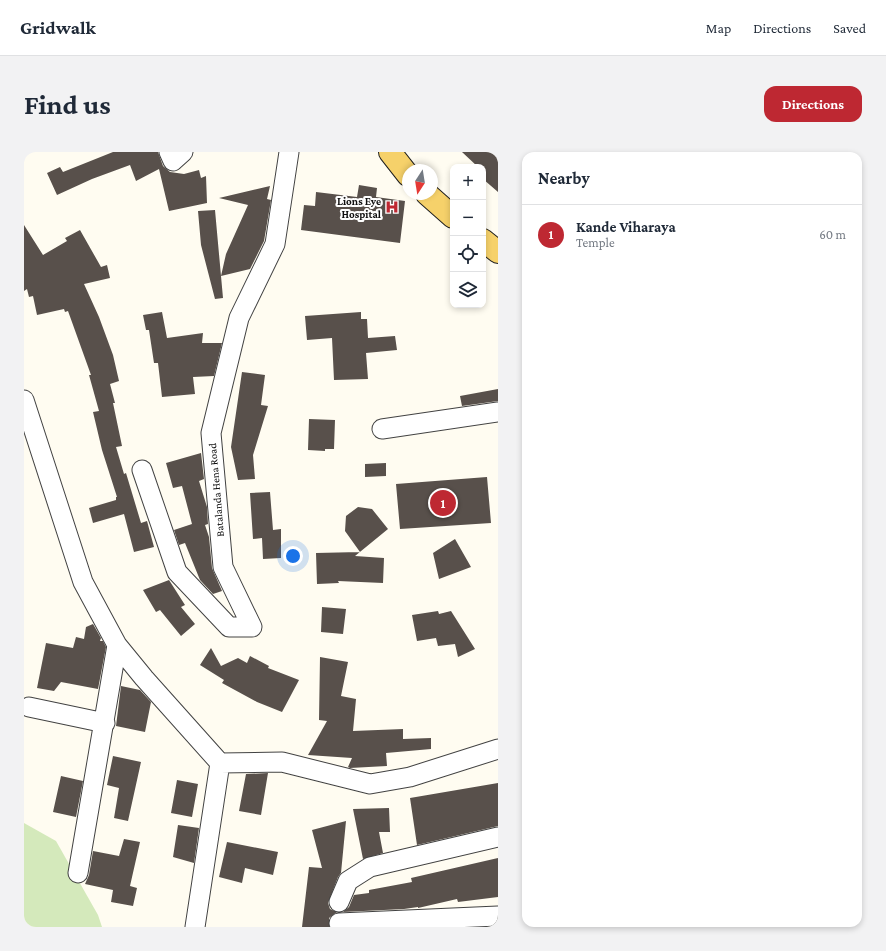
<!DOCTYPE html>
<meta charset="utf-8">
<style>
body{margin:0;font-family:"Crimson Pro",serif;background:#f2f2f3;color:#1f2937}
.controls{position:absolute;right:12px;top:12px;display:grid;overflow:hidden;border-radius:8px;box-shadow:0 2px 6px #0003}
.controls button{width:36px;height:36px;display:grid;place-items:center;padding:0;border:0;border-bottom:1px solid #e0e1e3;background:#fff;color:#1f2937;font:20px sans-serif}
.compass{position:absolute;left:378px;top:12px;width:36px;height:36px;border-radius:50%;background:#fff;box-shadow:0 2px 6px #0003;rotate:192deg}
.you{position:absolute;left:269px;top:404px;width:14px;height:14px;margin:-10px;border:3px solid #fff;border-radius:50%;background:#1a73e8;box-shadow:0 0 0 6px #1a73e833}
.badge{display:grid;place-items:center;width:26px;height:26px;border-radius:50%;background:#be2832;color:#fff;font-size:13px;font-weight:700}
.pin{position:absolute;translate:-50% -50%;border:2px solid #fff;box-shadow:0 1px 4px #0006}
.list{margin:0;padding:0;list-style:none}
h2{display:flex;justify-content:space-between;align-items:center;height:52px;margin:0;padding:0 16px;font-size:17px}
h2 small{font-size:13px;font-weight:400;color:#747a83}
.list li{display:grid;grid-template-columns:26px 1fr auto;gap:12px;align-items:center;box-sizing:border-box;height:60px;padding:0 16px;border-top:1px solid #e0e1e3}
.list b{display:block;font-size:15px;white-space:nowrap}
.list p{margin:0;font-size:13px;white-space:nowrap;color:#747a83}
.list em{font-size:13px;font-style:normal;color:#747a83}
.icon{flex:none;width:22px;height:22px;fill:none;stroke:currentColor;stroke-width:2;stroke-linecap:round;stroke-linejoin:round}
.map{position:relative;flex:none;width:474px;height:775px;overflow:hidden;border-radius:12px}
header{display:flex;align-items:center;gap:24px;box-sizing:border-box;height:56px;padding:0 20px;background:#fff;border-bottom:1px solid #e0e1e3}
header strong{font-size:19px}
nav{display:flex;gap:22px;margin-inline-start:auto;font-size:14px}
.intro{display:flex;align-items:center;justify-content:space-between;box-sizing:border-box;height:96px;padding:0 24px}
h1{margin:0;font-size:28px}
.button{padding:10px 18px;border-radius:12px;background:#be2832;color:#fff;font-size:14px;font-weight:700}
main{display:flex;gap:24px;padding:0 24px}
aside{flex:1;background:#fff;border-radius:12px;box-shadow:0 2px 6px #0003}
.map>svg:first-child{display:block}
</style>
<header>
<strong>Gridwalk</strong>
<nav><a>Map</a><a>Directions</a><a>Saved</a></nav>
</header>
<div class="intro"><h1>Find us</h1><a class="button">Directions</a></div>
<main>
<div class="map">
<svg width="474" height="775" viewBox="0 0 474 775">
<rect width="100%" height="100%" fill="#fffcf1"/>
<path fill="#d4e9bb" d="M0,671L32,689L74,763L78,775H0Z"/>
<path fill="#58504b" d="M89,0H134L139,14L146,20L160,22L175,18L177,26L182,24L183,51L145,59L135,17L112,29L106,13L68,27L33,43L23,21L36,15L39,20Z
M438,0H474V40L459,27V15H454Z
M335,33L353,36L352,45L381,49L376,91L277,78L280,53L291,54L292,40L333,45Z
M246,34L243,47L247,48L240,89L226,117L197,124L202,102L224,53L195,46Z
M191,58L199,146L191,147L177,93L174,59Z
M0,73L19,103L43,89L41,86L56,78L77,115L83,113L86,126L60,132L75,165L89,203L95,229L86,232L91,251H89L98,294L92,295L100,322L102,321L117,371L123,369L130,395L110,400L100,362L69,371L65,356L92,348V345H93L78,298L69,260L75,259L65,223H67L44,159L41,160L40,157L13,163L9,144L5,145L3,137L0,139Z
M138,160L143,186L179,181L178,191H198L190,224L169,225L171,242L138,245L134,211H130L125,178H122L119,163Z
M337,160V167H343L344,186L371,184L373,198L342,201L344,227L310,228L308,186L283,188L281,164Z
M218,220L241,223L237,253L244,254L229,303L231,327L214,328L207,295Z
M474,237V249L438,254L436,244Z
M285,267L311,268L310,297H301V299L284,298Z
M177,301L180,327L175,329L183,355L184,372L181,373L185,385L188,416L198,439L189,442L176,428L161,391L155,393L150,378L168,372L158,334L149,336L142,311Z
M362,311V324L341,325V312Z
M463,325L467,371L376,377L372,332Z
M246,340L249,378L257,377V406L239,407L238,386L229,387L226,341Z
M334,355L348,357L364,377L331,404L360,406L359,431L314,429L315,431L293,432L292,401L336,400L321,379L322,364Z
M431,387L447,415L415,427L409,401Z
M145,428L161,453L157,455L171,472L157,484L136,458L132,460L119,438Z
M298,455L322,457L319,482L297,480Z
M414,459L415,462L427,459L451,497L434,505L431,492L414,494L412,486L393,489L388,463Z
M69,472L77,486L76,489H79L82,495L74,537L37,530L30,539L13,536L22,491L49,496L52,485L60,487L62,475Z
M187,496L197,514L214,506L223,511L226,504L245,514L244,516L275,528L258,560L233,550L198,531L200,528L176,513Z
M296,505L324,510L317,544L332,547L329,579L379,577V587L407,586V597L362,601L363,614L326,616L324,615L328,606L284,603L303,569L295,568Z
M97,534L116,538L127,550L121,580L92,574Z
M89,604L117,610L104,669L90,666L95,636L83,633Z
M244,621L237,663L215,659L222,622Z
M37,624L59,629L52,665L29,660Z
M153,628L174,632L168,665L147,661Z
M474,631V674L393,693L386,646Z
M365,656L366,680H355L359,701L339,707L329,657Z
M322,669L317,721L314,725L304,751L306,757L313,760L305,766V775H278L285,715L298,716L288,678Z
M154,673L175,676L170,711L149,705Z
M100,687L116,690L106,734L113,736L109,754L87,750L89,738L61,732L65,723L69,699L95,704Z
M203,690L254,700L249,723L221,716L218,731L195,725Z
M474,706V745L434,750L433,747L394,756V755L380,757L319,760L325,755L330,743L345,741V738L388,730L387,726Z"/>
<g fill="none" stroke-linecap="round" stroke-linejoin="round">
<g stroke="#424242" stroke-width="21">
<path id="minor" d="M145,0L149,9L159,0
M0,248L59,430L93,493L120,526L196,611L258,610L346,632L386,625L474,597
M358,277L474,260
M118,318L153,420L205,475H228L199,415L187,281L215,166L251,92L265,0
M5,555L81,571
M54,721L93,493
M315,750L324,729L346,715L474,685
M315,771L474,764
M171,775L196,611"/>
</g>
<g stroke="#202020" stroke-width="24">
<path id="primary" d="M366,0L384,23
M403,42L429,65
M459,88L474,100"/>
</g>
<use href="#minor" stroke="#fff" stroke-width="19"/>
<use href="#primary" stroke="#f6d16a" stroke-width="22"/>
</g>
<defs>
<g id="hospital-bare" transform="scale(1.08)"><path d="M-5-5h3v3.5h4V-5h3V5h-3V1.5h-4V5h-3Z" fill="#be2832" stroke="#fff" stroke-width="2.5" paint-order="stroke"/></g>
</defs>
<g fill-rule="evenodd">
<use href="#hospital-bare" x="368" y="55"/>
</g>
<g text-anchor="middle" stroke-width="4" stroke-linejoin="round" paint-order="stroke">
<g font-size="11" font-weight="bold" fill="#0f0f0f" stroke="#fff" text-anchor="end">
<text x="357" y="53">Lions Eye<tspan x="357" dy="13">Hospital</tspan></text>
</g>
<g font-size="11" fill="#0f0f0f" stroke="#fff">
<text transform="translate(192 338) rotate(-95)" y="4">Batalanda Hena Road</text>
</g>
</g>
</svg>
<div class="controls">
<button>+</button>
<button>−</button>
<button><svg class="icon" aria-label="locate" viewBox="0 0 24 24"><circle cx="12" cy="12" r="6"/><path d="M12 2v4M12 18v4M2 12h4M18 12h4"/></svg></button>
<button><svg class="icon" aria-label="layers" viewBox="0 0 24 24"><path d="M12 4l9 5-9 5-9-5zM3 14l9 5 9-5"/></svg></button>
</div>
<svg class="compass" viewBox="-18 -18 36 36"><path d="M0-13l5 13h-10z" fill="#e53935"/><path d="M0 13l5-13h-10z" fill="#747a83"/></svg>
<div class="you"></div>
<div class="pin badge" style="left:419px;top:351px">1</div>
</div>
<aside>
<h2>Nearby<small></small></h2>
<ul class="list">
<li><span class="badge">1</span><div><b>Kande Viharaya</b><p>Temple</p></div><em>60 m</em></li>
</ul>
</aside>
</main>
